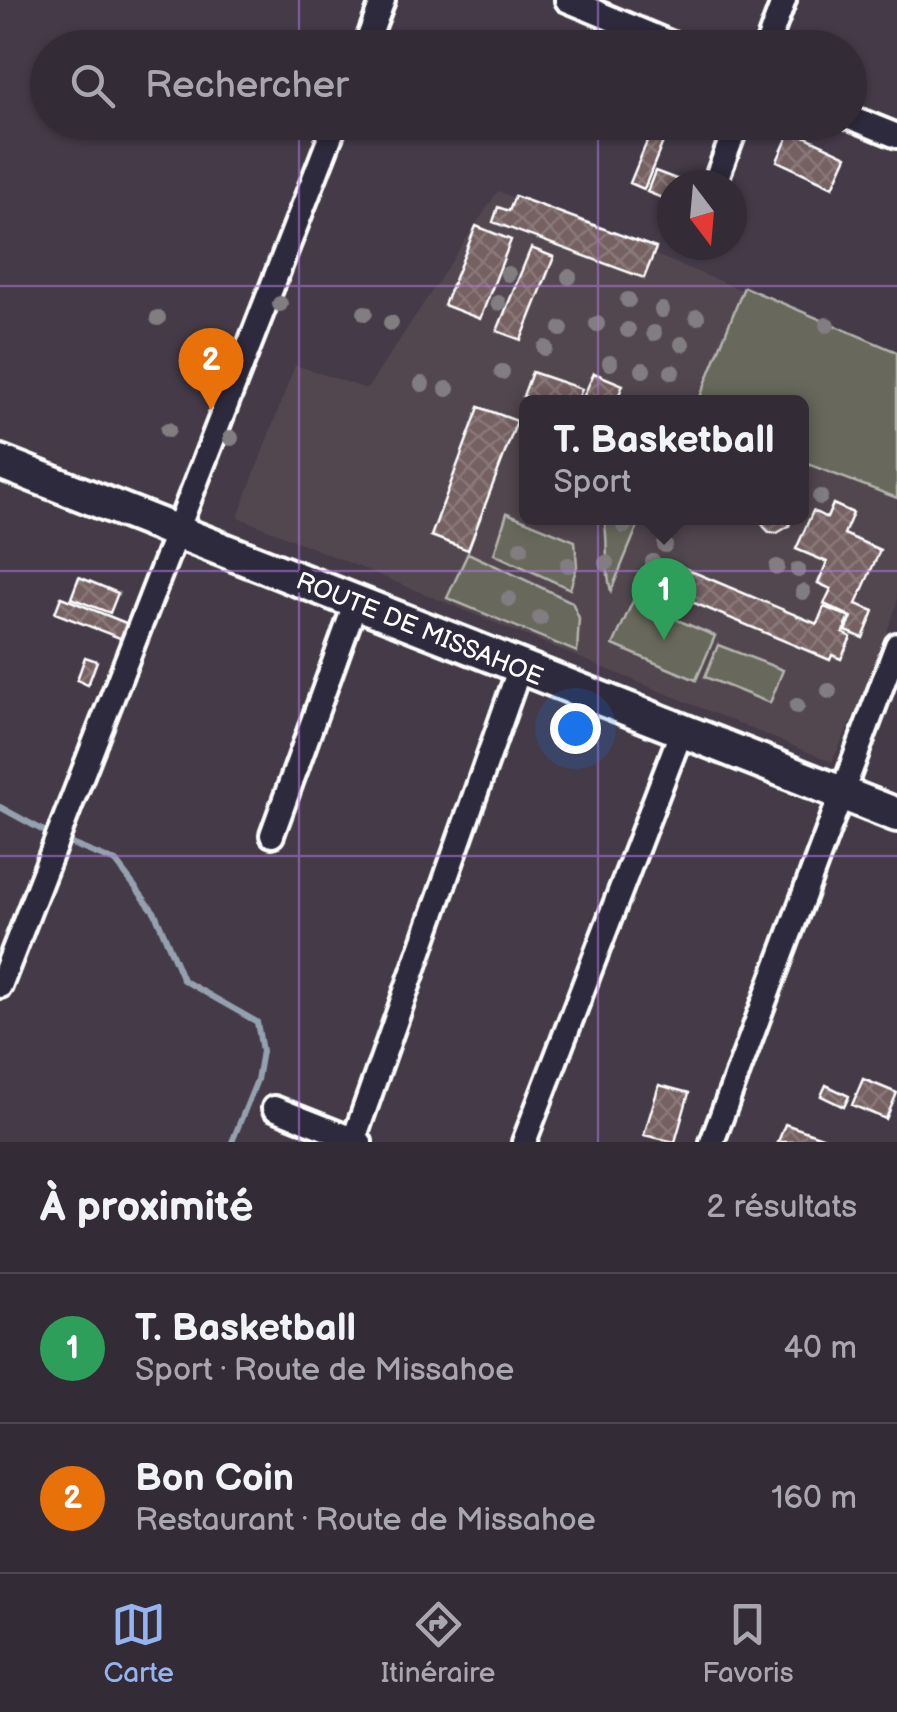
<!DOCTYPE html>
<html lang="fr">
<meta charset="utf-8">
<style>
body{margin:0;font-family:"Balsamiq Sans",sans-serif;background:#3b343e;color:#f1f3f6}
.compass{position:absolute;left:657px;top:170px;width:90px;height:90px;border-radius:50%;background:#332c36;box-shadow:0 2px 8px #0004;rotate:164deg}
.you{position:absolute;left:575px;top:728px;width:35px;height:35px;margin:-25px;border:8px solid #fff;border-radius:50%;background:#1a73e8;box-shadow:0 0 0 15px #1a73e833}
.badge{display:grid;place-items:center;width:65px;height:65px;border-radius:50%;background:#95b2f1;color:#fff;font-size:32px;font-weight:700}
.pin{position:absolute;translate:-50% -82px;filter:drop-shadow(0 2px 5px #0008)}
.pin::after{content:'';position:absolute;top:52px;width:35px;height:30px;background:inherit;clip-path:polygon(0 0,100% 0,50% 100%)}
.popup{position:absolute;left:519px;top:395px;width:290px;height:130px;box-sizing:border-box;display:grid;place-content:center;border-radius:15px;background:#332c36;filter:drop-shadow(0 2px 8px #0005);font-size:32px;white-space:nowrap;color:#a9a7ad}
.popup b{font-size:38px;color:#f1f3f6}
.popup::after{content:'';position:absolute;left:50%;top:100%;margin-left:-20px;border:20px solid transparent;border-top-color:#332c36}
.list{margin:0;padding:0;list-style:none}
h2{display:flex;justify-content:space-between;align-items:center;height:130px;margin:0;padding:0 40px;font-size:42px}
h2 small{font-size:32px;font-weight:400;color:#a9a7ad}
.list li{display:grid;grid-template-columns:65px 1fr auto;gap:30px;align-items:center;box-sizing:border-box;height:150px;padding:0 40px;border-top:2px solid #4e4851}
.list b{display:block;font-size:38px;white-space:nowrap}
.list p{margin:0;font-size:32px;white-space:nowrap;color:#a9a7ad}
.list em{font-size:32px;font-style:normal;color:#a9a7ad}
.icon{flex:none;width:55px;height:55px;fill:none;stroke:currentColor;stroke-width:2;stroke-linecap:round;stroke-linejoin:round}
.map{position:relative;flex:none;width:897px;height:1142px;overflow:hidden}
.search{position:absolute;background:#332c36;box-shadow:0 2px 8px #0004;left:30px;right:30px;top:30px;height:110px;display:flex;align-items:center;gap:25px;box-sizing:border-box;padding:0 35px;border-radius:55px;color:#a9a7ad;font-size:38px}
.sheet{height:430px;background:#332c36}
nav{display:flex;justify-content:space-around;align-items:center;box-sizing:border-box;height:140px;border-top:2px solid #4e4851;background:#332c36;font-size:28px;color:#a9a7ad}
nav a{display:grid;justify-items:center;gap:5px}
nav .on{color:#95b2f1}
.map>svg:first-child{display:block}
</style>
<div class="map">
<svg width="897" height="1142" viewBox="0 0 897 1142">
<defs>
<pattern id="building-cross-hatch" width="8" height="8" patternUnits="userSpaceOnUse" patternTransform="scale(2.5)"><rect width="8" height="8" fill="#756162"/><path d="M0 0l8 8M0 8l8-8" fill="none" stroke="#8a797a"/></pattern>
</defs>
<rect width="100%" height="100%" fill="#443a48"/>
<filter id="ink" filterUnits="userSpaceOnUse"><feTurbulence type="fractalNoise" baseFrequency=".01" numOctaves="2"/><feDisplacementMap in="SourceGraphic" scale="20" xChannelSelector="R" yChannelSelector="G"/><feConvolveMatrix kernelMatrix="1 2 1 2 8 2 1 2 1" color-interpolation-filters="sRGB"/></filter>
<g filter="url(#ink)">
<path fill="#534650" fill-rule="evenodd" d="M498,191L897,353V604L867,688L832,762L238,517L295,365L367,389ZM526,402H802V518H526Z"/>
<path fill="#67695b" stroke="#b3b4ad" stroke-width="2.5" d="M744,287L897,352V498L802,462V402H698Z
M507,513L575,541L577,566L570,589L494,554Z
M604,518H641L611,591C604,567 609,542 604,518Z
M468,553L572,602L579,618L577,652L447,598Z
M633,601L715,636L696,680L613,645Z
M718,645L783,670L770,703L705,677Z"/>
<g fill="none" stroke-linecap="round" stroke-linejoin="round">
<path stroke="#95a1af" stroke-width="6" d="M0,807L53,836
M64,841L116,862L155,913L183,980L257,1022L262,1051L257,1080L232,1142"/>
</g>
<path fill="url(#building-cross-hatch)" stroke="#fff" stroke-width="2.5" d="M655,122L669,127L644,189L630,183Z
M791,130L847,156L833,187L777,161Z
M655,171L692,185H672V202L647,192Z
M515,196L656,248L644,278L493,222L498,207L509,211Z
M476,226L511,240L480,319L444,305Z
M531,248L554,257L521,340L497,331Z
M532,372L582,389L577,402H543L523,396Z
M594,373L623,385L616,402H581Z
M479,407L517,421L468,550L431,536Z
M833,504L853,513L844,534L880,550L856,604L874,611L863,638L846,631L852,617L824,604L831,589L818,583L827,562L796,549L813,511L827,518Z
M760,518H791V519L789,526L777,533L769,532L764,527Z
M679,566L817,624L824,607L850,617L843,633L851,637L841,659L832,655L830,660L668,592Z
M79,577L118,593L110,613L71,598Z
M61,597L136,627L130,642L55,613Z
M85,657L97,661L88,685L77,680Z
M863,1079L897,1093L886,1119L852,1105Z
M659,1085L689,1093L675,1142L644,1135Z
M826,1085L849,1096L844,1107L821,1096Z
M785,1124L828,1139L827,1142H778Z"/>
<g fill="none" stroke-linecap="round" stroke-linejoin="round">
<g stroke="#fff" stroke-width="30">
<path id="street" d="M567,0L682,48
M365,48L383,0
M766,48L784,0
M850,117L897,136
M714,185L738,122
M272,835L356,602
M0,986L336,122
M274,1108L360,1142
M353,1142L520,667
M524,1142L682,730
M712,1142L897,645"/>
</g>
<g stroke="#fff" stroke-width="40">
<path id="secondary" d="M0,462L897,815"/>
</g>
<use href="#street" stroke="#2f2a3d" stroke-width="22"/>
<use href="#secondary" stroke="#2f2a3d" stroke-width="32"/>
</g>
<g fill="#817d80">
<circle cx="508" cy="274" r="8"/>
<circle cx="569" cy="277" r="8"/>
<circle cx="628" cy="300" r="8"/>
<circle cx="498" cy="303" r="8"/>
<circle cx="280" cy="304" r="8"/>
<circle cx="662" cy="310" r="8"/>
<circle cx="365" cy="313" r="8"/>
<circle cx="697" cy="317" r="8"/>
<circle cx="158" cy="318" r="8"/>
<circle cx="391" cy="323" r="8"/>
<circle cx="597" cy="324" r="8"/>
<circle cx="827" cy="325" r="8"/>
<circle cx="561" cy="329" r="8"/>
<circle cx="628" cy="330" r="8"/>
<circle cx="654" cy="333" r="8"/>
<circle cx="682" cy="344" r="8"/>
<circle cx="545" cy="348" r="8"/>
<circle cx="610" cy="363" r="8"/>
<circle cx="643" cy="370" r="8"/>
<circle cx="502" cy="372" r="8"/>
<circle cx="672" cy="372" r="8"/>
<circle cx="422" cy="384" r="8"/>
<circle cx="447" cy="389" r="8"/>
<circle cx="168" cy="430" r="8"/>
<circle cx="231" cy="438" r="8"/>
<circle cx="820" cy="497" r="8"/>
<circle cx="624" cy="526" r="8"/>
<circle cx="665" cy="545" r="8"/>
<circle cx="521" cy="548" r="8"/>
<circle cx="653" cy="562" r="8"/>
<circle cx="606" cy="563" r="8"/>
<circle cx="568" cy="565" r="8"/>
<circle cx="777" cy="567" r="8"/>
<circle cx="798" cy="570" r="8"/>
<circle cx="803" cy="592" r="8"/>
<circle cx="509" cy="599" r="8"/>
<circle cx="540" cy="618" r="8"/>
<circle cx="829" cy="691" r="8"/>
<circle cx="797" cy="706" r="8"/>
</g>
</g>
<path fill="none" stroke="#a976d5" stroke-width="2.5" stroke-opacity="0.55" d="M299,0V48M598,0V48M299,122V1142M598,122V1142M0,286H897M0,571H897M0,856H897"/>
<g text-anchor="middle" stroke-width="8" stroke-linejoin="round" paint-order="stroke">
<g font-size="25" fill="#fff" stroke="#2f2a3d">
<text transform="translate(420 628) rotate(22)" y="9">ROUTE DE MISSAHOE</text>
</g>
</g>
</svg>
<svg class="compass" viewBox="-18 -18 36 36"><path d="M0-13l5 13h-10z" fill="#e53935"/><path d="M0 13l5-13h-10z" fill="#a9a7ad"/></svg>
<div class="you"></div>
<div class="pin badge" style="left:664px;top:640px;background:#2e9e5b">1</div>
<div class="popup"><b>T. Basketball</b>Sport</div>
<div class="pin badge" style="left:211px;top:410px;background:#e8710a">2</div>
<div class="search"><svg class="icon" aria-label="search" viewBox="0 0 24 24"><circle cx="10" cy="10" r="6"/><path d="M15 15l6 6"/></svg>Rechercher</div>
</div>
<section class="sheet">
<h2>À proximité<small>2 résultats</small></h2>
<ul class="list">
<li><span class="badge" style="background:#2e9e5b">1</span><div><b>T. Basketball</b><p>Sport · Route de Missahoe</p></div><em>40 m</em></li>
<li><span class="badge" style="background:#e8710a">2</span><div><b>Bon Coin</b><p>Restaurant · Route de Missahoe</p></div><em>160 m</em></li>
</ul>
</section>
<nav>
<a class="on"><svg class="icon" aria-label="map" viewBox="0 0 24 24"><path d="M3 6l6-2 6 2 6-2v14l-6 2-6-2-6 2zM9 4v14M15 6v14"/></svg>Carte</a>
<a><svg class="icon" aria-label="directions" viewBox="0 0 24 24"><path d="M12 3l9 9-9 9-9-9zM9 14v-3h6M13 9l2 2-2 2"/></svg>Itinéraire</a>
<a><svg class="icon" aria-label="saved" viewBox="0 0 24 24"><path d="M7 4h10v16l-5-4-5 4z"/></svg>Favoris</a>
</nav>
